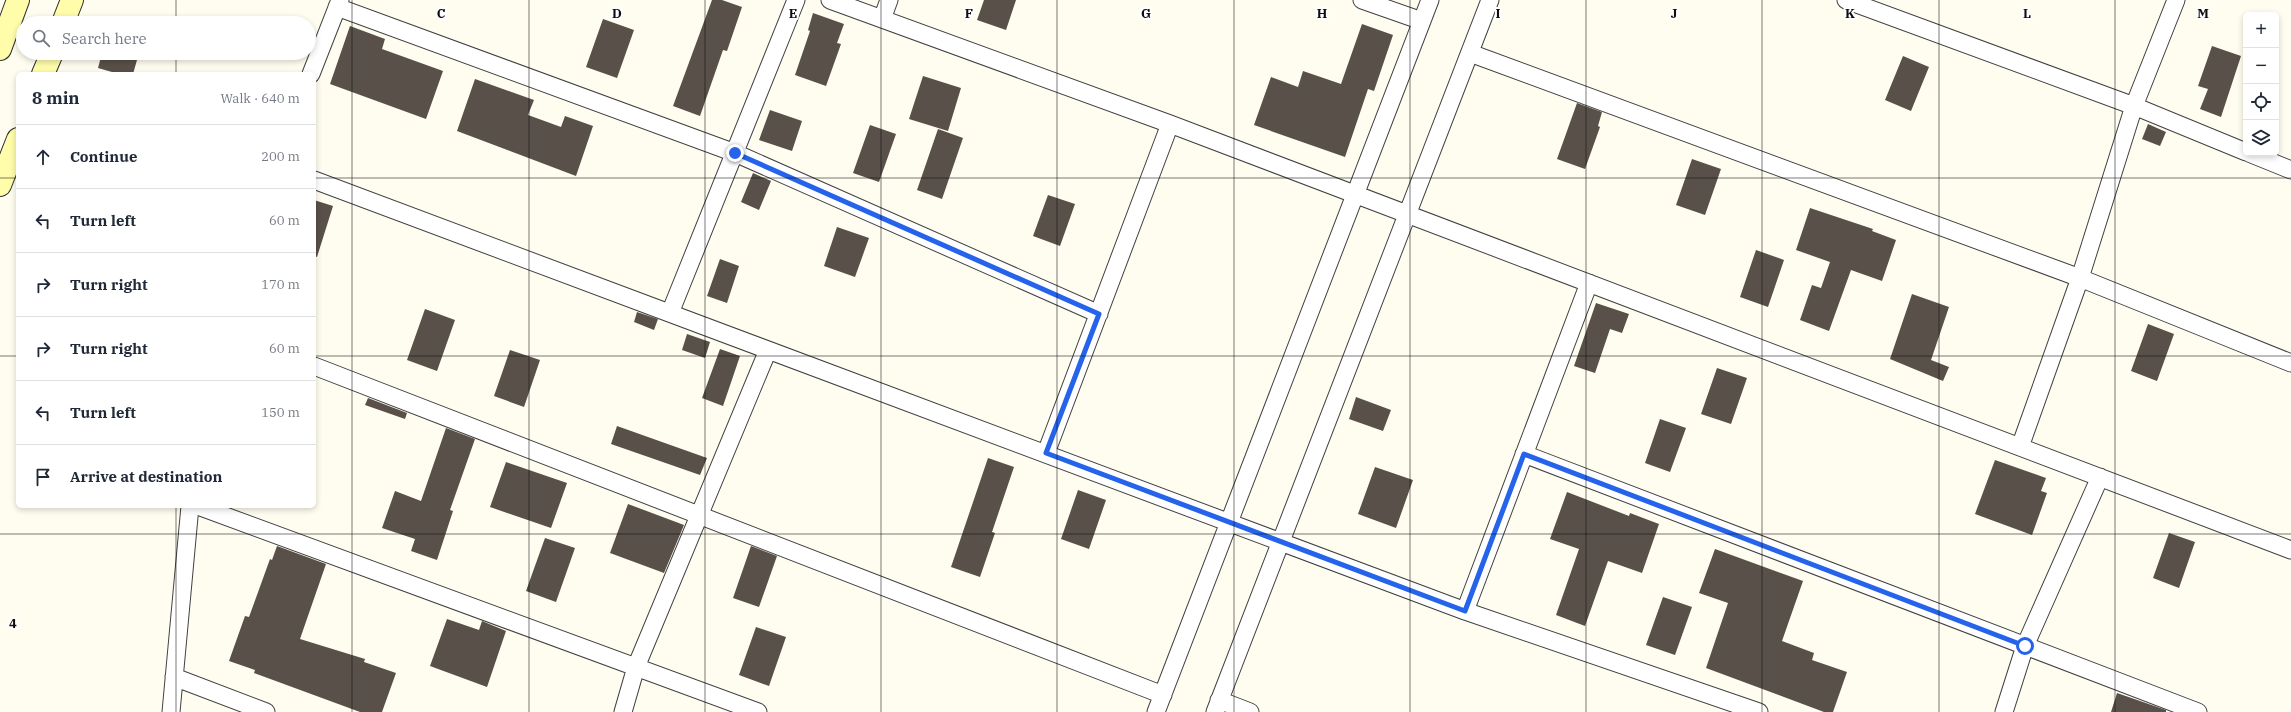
<!DOCTYPE html>
<meta charset="utf-8">
<style>
body{margin:0;font-family:"IBM Plex Serif",serif;background:#f2f2f3;color:#1f2937}
.controls{position:absolute;right:12px;top:12px;display:grid;overflow:hidden;border-radius:6px;box-shadow:0 2px 6px #0003}
.controls button{width:36px;height:36px;display:grid;place-items:center;padding:0;border:0;border-bottom:1px solid #e0e1e3;background:#fff;color:#1f2937;font:20px sans-serif}
.stop{position:absolute;width:12px;height:12px;margin:-9px;border:3px solid #2563eb;border-radius:50%;background:#fff}
.stop.end{background:#2563eb;border-color:#fff;box-shadow:0 1px 4px #0008}
.list{margin:0;padding:0;list-style:none}
h2{display:flex;justify-content:space-between;align-items:center;height:52px;margin:0;padding:0 16px;font-size:17px}
h2 small{font-size:13px;font-weight:400;color:#747a83}
.list li{display:grid;grid-template-columns:26px 1fr auto;gap:12px;align-items:center;box-sizing:border-box;height:64px;padding:0 16px;border-top:1px solid #e0e1e3}
.list b{display:block;font-size:15px;white-space:nowrap}
.list em{font-size:13px;font-style:normal;color:#747a83}
.icon{flex:none;width:22px;height:22px;fill:none;stroke:currentColor;stroke-width:2;stroke-linecap:round;stroke-linejoin:round}
.map{position:relative;flex:none;width:2291px;height:712px;overflow:hidden}
.search{position:absolute;background:#fff;box-shadow:0 2px 6px #0003;left:16px;top:16px;width:300px;height:44px;display:flex;align-items:center;gap:10px;box-sizing:border-box;padding:0 14px;border-radius:22px;color:#747a83;font-size:15px}
.panel{position:absolute;background:#fff;box-shadow:0 2px 6px #0003;left:16px;top:72px;width:300px;height:436px;border-radius:6px}
.map>svg:first-child{display:block}
</style>
<div class="map">
<svg width="2291" height="712" viewBox="0 0 2291 712">
<rect width="100%" height="100%" fill="#fffdef"/>
<path fill="#585049" d="M712,0H722L742,7L727,51L723,50L700,116L673,106Z
M984,0H1016L1006,30L977,20Z
M813,13L844,24L837,43L841,44L826,86L795,75L810,31L808,30Z
M603,19L634,30L617,78L586,67Z
M1362,24L1393,35L1374,91L1368,89L1345,157L1254,125L1271,77L1298,87L1303,71L1341,84Z
M350,26L385,39L382,49L443,71L426,119L330,84Z
M2212,46L2241,56L2221,117L2200,109L2208,89L2198,86Z
M102,53H139L133,74H119L98,68Z
M1903,56L1929,67L1911,111L1885,100Z
M923,76L961,88L948,131L909,119Z
M475,79L534,100L528,115L561,127L565,116L593,126L576,176L457,131Z
M1577,103L1602,112L1598,126L1600,127L1585,169L1557,159Z
M770,110L802,121L792,151L759,140Z
M2148,124L2166,132L2160,146L2142,139Z
M870,125L896,134L879,182L853,173Z
M938,129L963,138L942,199L917,190Z
M1692,159L1721,169L1705,215L1676,205Z
M753,173L771,181L759,210L741,202Z
M1048,195L1075,204L1060,246L1033,236Z
M314,200L333,206L317,257L314,256Z
M1810,208L1873,229L1872,231L1896,240L1882,281L1851,270L1829,331L1800,320L1812,285L1821,288L1830,262L1796,250Z
M837,227L869,238L855,277L824,266Z
M1756,250L1784,260L1768,307L1740,297Z
M720,259L739,266L727,303L707,296Z
M1912,294L1949,307L1931,360L1949,367L1943,381L1890,359Z
M1596,303L1629,314L1622,333L1610,329L1595,373L1574,366Z
M425,309L455,320L437,371L407,360Z
M637,312L658,319L654,330L634,322Z
M2148,324L2174,334L2157,381L2131,371Z
M687,334L710,342L705,358L682,350Z
M720,349L740,356L723,406L702,398Z
M510,350L540,360L524,407L494,396Z
M1717,368L1747,378L1731,424L1701,414Z
M1356,397L1391,410L1383,431L1349,419Z
M368,398L407,413L405,419L365,405Z
M1660,419L1686,428L1670,472L1645,463Z
M617,426L707,458L700,475L611,444Z
M446,428L475,439L450,510L453,511L437,560L411,551L415,539L382,528L395,491L421,501Z
M988,458L1014,467L992,532L995,533L980,577L951,567Z
M1995,460L2046,478L2041,491L2047,493L2032,535L1975,514Z
M506,462L567,483L551,528L490,507Z
M1375,467L1413,480L1396,528L1358,514Z
M1078,490L1106,500L1089,549L1061,539Z
M1567,492L1629,516L1630,513L1659,524L1642,573L1608,561L1585,626L1556,615L1579,549L1550,539Z
M628,504L684,525L664,573L610,553Z
M2169,533L2195,542L2179,588L2153,578Z
M545,538L575,548L556,602L526,591Z
M277,546L326,564L300,639L365,659L364,662L396,673L382,712H360L254,673L255,670L229,661L245,616L249,617L270,559L272,560Z
M751,546L777,556L759,607L733,598Z
M1715,549L1803,581L1782,641L1814,653L1812,660L1847,672L1833,712H1824L1706,668L1728,603L1699,593Z
M1663,597L1692,607L1675,655L1646,645Z
M447,619L479,630L482,621L506,631L487,687L430,666Z
M756,627L786,637L769,686L739,675Z
M2117,693L2166,710V712H2111Z"/>
<g fill="none" stroke-linecap="round" stroke-linejoin="round">
<g stroke="#414141" stroke-width="19">
<path id="street" d="M830,0L1170,124L2291,550
M1362,0L1422,21
M1846,0L2134,106L2246,152
M337,7L735,153L1099,314
M882,19L889,0
M1470,53L2080,278L2291,363
M311,74L340,0
M2249,153L2291,170
M314,180L1465,611L1759,712
M670,313L796,0
M314,366L1163,695
M2020,447L2080,278L2134,106L2176,0
M1046,453L1170,124
M1524,454L2198,712
M198,506L758,712
M1465,611L1589,283
M174,677L266,712
M1219,700L1250,712
M171,712L190,506
M623,712L636,667L768,350
M1156,712L1430,0
M1215,712L1490,0
M2004,712L2025,646L2100,477"/>
</g>
<g stroke="#303030" stroke-width="24">
<path id="secondary" d="M63,23L72,0
M0,49L18,0
M43,74L52,53
M0,185L18,139"/>
</g>
<use href="#street" stroke="#fff" stroke-width="17"/>
<use href="#secondary" stroke="#fffcaa" stroke-width="22"/>
</g>
<g fill="none" stroke-linecap="round" stroke-linejoin="round">
<path stroke="#2563eb" stroke-width="5" d="M735,153L1099,314L1046,453L1465,611L1524,454L2025,646"/>
</g>
<path fill="none" stroke="#0e0e0e" stroke-width="1" stroke-opacity="0.55" d="M176,0V23M352,0V712M529,0V712M705,0V712M881,0V712M1057,0V712M1234,0V712M1410,0V712M1586,0V712M1762,0V712M1939,0V712M2115,0V712M176,53V74M0,178H18M314,178H2291M0,356H18M314,356H2291M176,506V712M0,534H2291"/>
<g font-size="13" text-anchor="middle" font-weight="bold" fill="#0e0e0e" stroke="#fff" stroke-width="4" stroke-linejoin="round" paint-order="stroke">
<text x="441" y="18">C</text>
<text x="617" y="18">D</text>
<text x="793" y="18">E</text>
<text x="969" y="18">F</text>
<text x="1146" y="18">G</text>
<text x="1322" y="18">H</text>
<text x="1498" y="18">I</text>
<text x="1674" y="18">J</text>
<text x="1850" y="18">K</text>
<text x="2027" y="18">L</text>
<text x="2203" y="18">M</text>
<text x="13" y="628">4</text>
</g>
</svg>
<div class="controls">
<button>+</button>
<button>−</button>
<button><svg class="icon" aria-label="locate" viewBox="0 0 24 24"><circle cx="12" cy="12" r="6"/><path d="M12 2v4M12 18v4M2 12h4M18 12h4"/></svg></button>
<button><svg class="icon" aria-label="layers" viewBox="0 0 24 24"><path d="M12 4l9 5-9 5-9-5zM3 14l9 5 9-5"/></svg></button>
</div>
<div class="stop" style="left:2025px;top:646px"></div>
<div class="stop end" style="left:735px;top:153px"></div>
<div class="search"><svg class="icon" aria-label="search" viewBox="0 0 24 24"><circle cx="10" cy="10" r="6"/><path d="M15 15l6 6"/></svg>Search here</div>
<section class="panel">
<h2>8 min<small>Walk · 640 m</small></h2>
<ul class="list">
<li><svg class="icon" aria-label="ahead" viewBox="0 0 24 24"><path d="M12 20V5M6 11l6-6 6 6"/></svg><div><b>Continue</b></div><em>200 m</em></li>
<li><svg class="icon" aria-label="left" viewBox="0 0 24 24"><path d="M17 20v-9H6M10 6l-5 5 5 5"/></svg><div><b>Turn left</b></div><em>60 m</em></li>
<li><svg class="icon" aria-label="right" viewBox="0 0 24 24"><path d="M7 20v-9h11M14 6l5 5-5 5"/></svg><div><b>Turn right</b></div><em>170 m</em></li>
<li><svg class="icon" aria-label="right" viewBox="0 0 24 24"><path d="M7 20v-9h11M14 6l5 5-5 5"/></svg><div><b>Turn right</b></div><em>60 m</em></li>
<li><svg class="icon" aria-label="left" viewBox="0 0 24 24"><path d="M17 20v-9H6M10 6l-5 5 5 5"/></svg><div><b>Turn left</b></div><em>150 m</em></li>
<li><svg class="icon" aria-label="arrive" viewBox="0 0 24 24"><path d="M6 21V4h12l-3 4 3 4H6"/></svg><div><b>Arrive at destination</b></div></li>
</ul>
</section>
</div>
